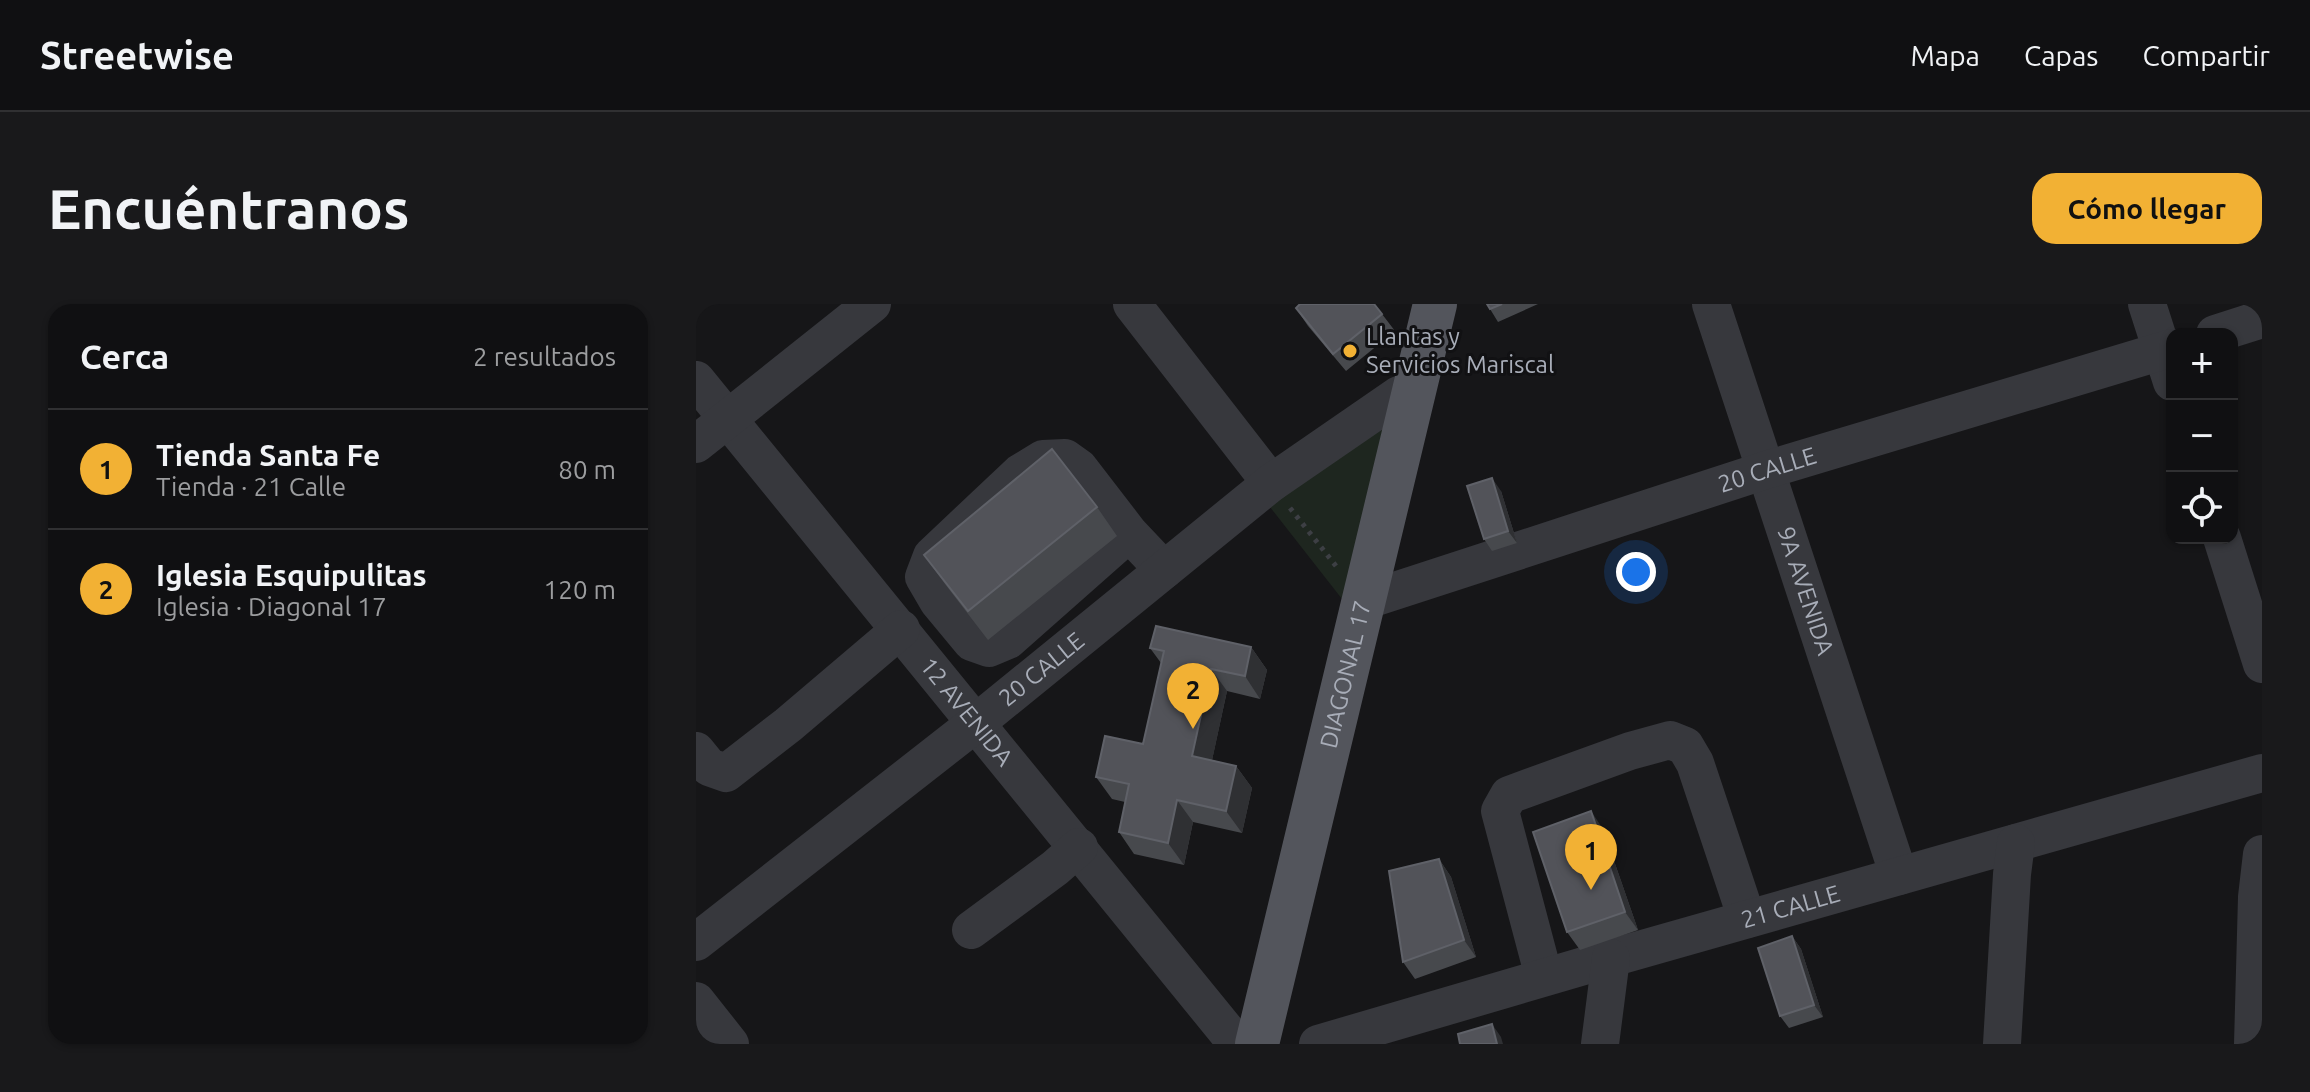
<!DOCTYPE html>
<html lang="es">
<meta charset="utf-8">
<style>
body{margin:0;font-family:Ubuntu,sans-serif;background:#19191b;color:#f1f3f6}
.controls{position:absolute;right:24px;top:24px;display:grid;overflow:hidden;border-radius:16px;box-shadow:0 2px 6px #0004}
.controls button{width:72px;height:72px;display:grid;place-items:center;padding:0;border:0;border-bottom:2px solid #303032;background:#101012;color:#f1f3f6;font:40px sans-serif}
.you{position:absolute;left:940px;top:268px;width:28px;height:28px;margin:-20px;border:6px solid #fff;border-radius:50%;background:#1a73e8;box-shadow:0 0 0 12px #1a73e833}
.badge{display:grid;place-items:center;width:52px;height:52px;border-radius:50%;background:#f2b134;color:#111;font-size:26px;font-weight:700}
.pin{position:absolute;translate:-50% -66px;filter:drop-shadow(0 2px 4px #0008)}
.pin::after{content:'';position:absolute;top:42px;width:28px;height:24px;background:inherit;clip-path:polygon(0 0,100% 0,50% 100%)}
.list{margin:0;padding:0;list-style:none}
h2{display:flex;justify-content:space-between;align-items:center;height:104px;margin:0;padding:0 32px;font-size:34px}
h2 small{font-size:26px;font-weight:400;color:#9c9d9f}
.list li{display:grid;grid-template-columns:52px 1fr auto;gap:24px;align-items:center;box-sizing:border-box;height:120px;padding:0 32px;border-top:2px solid #303032}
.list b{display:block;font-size:30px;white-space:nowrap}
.list p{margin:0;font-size:26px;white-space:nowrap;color:#9c9d9f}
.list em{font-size:26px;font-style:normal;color:#9c9d9f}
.icon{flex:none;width:44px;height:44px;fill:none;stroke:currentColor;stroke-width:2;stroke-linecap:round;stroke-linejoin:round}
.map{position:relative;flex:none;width:1566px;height:740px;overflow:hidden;border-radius:24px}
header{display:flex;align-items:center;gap:48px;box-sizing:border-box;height:112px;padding:0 40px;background:#101012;border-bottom:2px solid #303032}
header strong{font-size:38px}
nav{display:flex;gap:44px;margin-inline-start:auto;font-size:28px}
.intro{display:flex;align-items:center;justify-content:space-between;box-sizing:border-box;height:192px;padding:0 48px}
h1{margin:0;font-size:56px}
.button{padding:20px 36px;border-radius:24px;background:#f2b134;color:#111;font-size:28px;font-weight:700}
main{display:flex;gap:48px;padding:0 48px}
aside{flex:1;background:#101012;border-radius:24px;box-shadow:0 2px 6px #0004}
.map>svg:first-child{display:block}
</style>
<header>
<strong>Streetwise</strong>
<nav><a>Mapa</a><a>Capas</a><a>Compartir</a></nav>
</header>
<div class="intro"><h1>Encuéntranos</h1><a class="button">Cómo llegar</a></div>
<main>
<aside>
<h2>Cerca<small>2 resultados</small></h2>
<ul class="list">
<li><span class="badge">1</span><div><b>Tienda Santa Fe</b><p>Tienda · 21 Calle</p></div><em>80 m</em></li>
<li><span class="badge">2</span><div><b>Iglesia Esquipulitas</b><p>Iglesia · Diagonal 17</p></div><em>120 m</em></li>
</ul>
</aside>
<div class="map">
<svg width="1566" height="740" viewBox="0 0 1566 740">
<rect width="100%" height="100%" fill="#161618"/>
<path fill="#1e261f" d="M703,91L646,295L563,189Z"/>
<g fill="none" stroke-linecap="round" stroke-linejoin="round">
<path stroke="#3d3f44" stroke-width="5" stroke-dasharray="4 6" stroke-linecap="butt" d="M594,204L640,262"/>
<g stroke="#37383d" stroke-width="38">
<path d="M436,0L575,179"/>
<path id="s1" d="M1015,0L1203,572"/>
<path d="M1451,0L1476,78"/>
<path d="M1519,30L1566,15"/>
<path id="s2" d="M0,76L541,740"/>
<path d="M0,140L176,0"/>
<path d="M433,229L312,336L293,344L276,338L242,297L228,273L236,252L324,169L347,155L369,154L383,164L433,229L468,266"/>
<path d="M1526,234L1566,360"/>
<path id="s3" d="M668,297L1070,166L1476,44"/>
<path d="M0,447L13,463L30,469L92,421L205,325"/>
<path d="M275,626L359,564L383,543"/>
<path id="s4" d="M0,638L280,419L575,179L703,91L718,86"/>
<path d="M848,673L804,507L813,491L934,447L974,436L989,442L999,459L1051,615"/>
<path d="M0,697L34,740"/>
<path id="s5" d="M622,740L915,654L1566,469"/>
<path d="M904,740L915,654"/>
<path d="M1306,740L1316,570L1320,539"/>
<path d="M1557,740L1561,593L1566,550"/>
</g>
<path stroke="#53555c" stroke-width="44" id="s6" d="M561,740L739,0"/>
</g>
<path fill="#47494d" d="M791,0H842L802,18Z
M600,4L686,10L699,27L650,67L612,22Z
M805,187L821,239L796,247L788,235Z
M401,203L421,232L292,336L249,280L228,251Z
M555,343L571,366L564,395L531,387L516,456L540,462L556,484L546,529L497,518L488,561L438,550L423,528L429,498L416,495L400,473L447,440L465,359L454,344Z
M907,525L942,626L884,646L871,628Z
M743,555L755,573L780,653L719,675L707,658Z
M1096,632L1105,645L1127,713L1093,724L1084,712Z"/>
<path fill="#2f3033" d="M796,174L805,187L821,239L812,227Z
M555,343L571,366L564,395L549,372Z
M515,365L531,387L512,475L496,452Z
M540,462L556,484L546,529L530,507Z
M481,496L497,518L488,561L472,539Z
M895,507L907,525L942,626L929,608Z
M743,555L755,573L780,653L768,636Z
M1096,632L1105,645L1127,713L1118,701Z
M796,720L805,733L807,740H801Z"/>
<path fill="#525359" stroke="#5f6168" stroke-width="2" d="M604,0H678L686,10L637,50L600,4Z
M791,0H806L794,5Z
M356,145L401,203L272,307L228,251Z
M796,174L812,227L788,235L771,182Z
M460,322L555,343L549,372L515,365L496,452L540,462L530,507L481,496L472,539L423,528L433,480L400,473L409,432L447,440L468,347L454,344Z
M895,507L929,608L871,628L837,528Z
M743,555L768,636L707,658L693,567Z
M1096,632L1118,701L1084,712L1062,644Z
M796,720L801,740H764L762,730Z"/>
<circle fill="#f2b134" stroke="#111113" stroke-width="3" cx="654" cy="47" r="8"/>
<g text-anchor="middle" stroke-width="6" stroke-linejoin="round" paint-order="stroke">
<g font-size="24" fill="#a8adb8" stroke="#111113" text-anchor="start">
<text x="670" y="41">Llantas y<tspan x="670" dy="28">Servicios Mariscal</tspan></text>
</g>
<g font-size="24" fill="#a8adb8" stroke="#111113">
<text dy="8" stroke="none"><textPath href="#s3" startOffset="424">20 CALLE</textPath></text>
<text dy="8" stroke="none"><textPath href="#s1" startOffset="302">9A AVENIDA</textPath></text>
<text dy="8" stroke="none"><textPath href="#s4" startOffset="440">20 CALLE</textPath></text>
<text dy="8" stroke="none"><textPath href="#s6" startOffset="380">DIAGONAL 17</textPath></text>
<text dy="8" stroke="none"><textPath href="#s2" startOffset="428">12 AVENIDA</textPath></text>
<text dy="8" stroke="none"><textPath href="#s5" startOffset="492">21 CALLE</textPath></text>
</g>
</g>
</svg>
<div class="controls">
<button>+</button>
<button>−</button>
<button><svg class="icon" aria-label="locate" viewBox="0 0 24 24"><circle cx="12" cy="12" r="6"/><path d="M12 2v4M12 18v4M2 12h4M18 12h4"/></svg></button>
</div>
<div class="you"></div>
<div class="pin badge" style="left:895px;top:586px">1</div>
<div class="pin badge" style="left:497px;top:425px">2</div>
</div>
</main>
